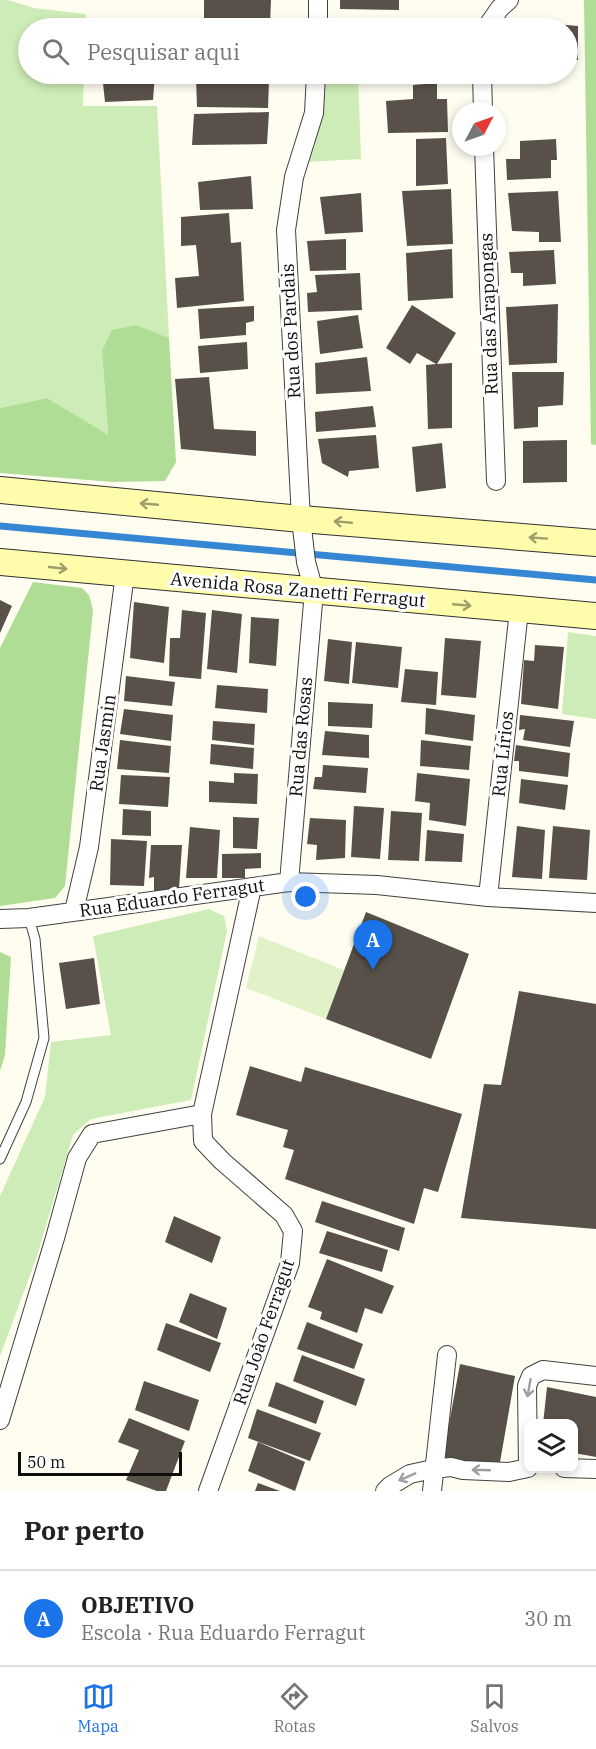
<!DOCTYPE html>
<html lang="pt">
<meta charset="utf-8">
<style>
body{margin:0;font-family:"IBM Plex Serif",serif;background:#f2f2f2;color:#222}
.controls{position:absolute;right:18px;bottom:18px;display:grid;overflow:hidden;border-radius:12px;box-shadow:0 3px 9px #0003}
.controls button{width:54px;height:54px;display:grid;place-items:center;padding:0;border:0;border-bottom:2px solid #e0e0e0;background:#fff;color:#222;font:30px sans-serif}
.compass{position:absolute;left:452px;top:102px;width:54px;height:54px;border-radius:50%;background:#fff;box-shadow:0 3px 9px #0003;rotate:49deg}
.scale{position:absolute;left:18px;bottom:15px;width:164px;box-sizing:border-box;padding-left:6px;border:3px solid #0e0e0e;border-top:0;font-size:16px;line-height:21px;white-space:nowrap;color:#0e0e0e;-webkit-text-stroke:4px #fff;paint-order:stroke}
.you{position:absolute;left:306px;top:897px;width:21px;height:21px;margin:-15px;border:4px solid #fff;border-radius:50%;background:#1a73e8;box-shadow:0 0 0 9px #1a73e833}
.badge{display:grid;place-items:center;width:39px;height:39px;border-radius:50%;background:#1a73e8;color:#fff;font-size:20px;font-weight:700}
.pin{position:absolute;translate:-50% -50px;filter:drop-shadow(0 2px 3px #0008)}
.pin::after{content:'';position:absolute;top:32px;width:21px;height:18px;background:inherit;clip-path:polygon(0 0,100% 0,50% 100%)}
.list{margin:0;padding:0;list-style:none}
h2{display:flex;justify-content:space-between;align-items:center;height:78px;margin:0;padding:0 24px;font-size:26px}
h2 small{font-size:20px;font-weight:400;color:#767676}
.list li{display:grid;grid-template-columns:39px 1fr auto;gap:18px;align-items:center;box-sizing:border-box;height:96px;padding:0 24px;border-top:2px solid #e0e0e0}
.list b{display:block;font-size:22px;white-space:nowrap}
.list p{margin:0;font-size:20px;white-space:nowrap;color:#767676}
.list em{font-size:20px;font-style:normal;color:#767676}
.icon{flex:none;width:33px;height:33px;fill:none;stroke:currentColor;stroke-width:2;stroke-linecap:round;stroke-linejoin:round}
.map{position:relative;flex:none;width:596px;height:1491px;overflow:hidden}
.search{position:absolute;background:#fff;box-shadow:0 3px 9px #0003;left:18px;right:18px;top:18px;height:66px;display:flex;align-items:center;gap:15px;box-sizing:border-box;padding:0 21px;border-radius:33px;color:#767676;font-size:22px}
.sheet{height:174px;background:#fff}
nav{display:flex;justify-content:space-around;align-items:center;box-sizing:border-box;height:84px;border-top:2px solid #e0e0e0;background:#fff;font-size:16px;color:#767676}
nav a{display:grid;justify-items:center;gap:3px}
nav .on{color:#1a73e8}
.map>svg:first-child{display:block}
</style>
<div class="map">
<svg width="596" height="1491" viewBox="0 0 596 1491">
<rect width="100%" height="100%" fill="#fffdf0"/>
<path fill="#ceecb7" d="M0,0H8L34,8L86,14L85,28H28V74H84L83,106H157L169,338L137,325L102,351L108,436L47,398L0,408Z
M328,74H358L361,159L306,162Z
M568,632L596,636V719L562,714Z
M209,909L224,916L227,931L191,1100L91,1119L73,1135L36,1259L0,1356V1196L45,1097L51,1042L111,1035L93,936Z"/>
<path fill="#b0dd96" d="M584,0H596V445L591,444Z
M137,325L169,338L176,462L165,481L113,482L0,473V408L47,398L108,435L102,351L112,330Z
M33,582L82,588L89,595L93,610L65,886L55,898L0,906V648Z
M0,952L11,957L5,1055L0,1071Z"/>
<path fill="#e1f2c9" d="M259,936L344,970L326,1019L246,988Z"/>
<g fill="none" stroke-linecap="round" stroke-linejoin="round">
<path stroke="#3587d3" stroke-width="7" d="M0,526L596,580"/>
</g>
<path fill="#58514a" d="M204,0H271L270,24L204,23Z
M340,0H399V10L340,9Z
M510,20L578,26V60H568V28H510Z
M119,21L159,26L158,28H118Z
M102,74H155L153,100L105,102Z
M196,78L269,81L268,108L197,107Z
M437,83V99H447L448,132L388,133L386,101L413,99V85Z
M269,112L267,144L192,145L194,114Z
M446,138L448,184L416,186V139Z
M556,139L557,160H551V178L507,180L506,159H520V141Z
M251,176L253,209L200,210L198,182Z
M451,189L453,244L407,246L402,191Z
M558,191L561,242H539V232L512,231L508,193Z
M361,193L363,232L325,234L320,197Z
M229,213L231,243L241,242L244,301L177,308L175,278L199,276L196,245L181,246V217Z
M346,239V270L310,271L307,241Z
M452,249L453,298L408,301L406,253Z
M554,250L556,284L523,286V273H511L509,252Z
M360,273L362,310L308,312L307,293L317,292L315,275Z
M558,304L557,363L509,365L506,307Z
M412,305L456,333L437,364L452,363V428L428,429L426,365L436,364L417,353L410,364L386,348Z
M254,306V321L246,323V335L200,339L198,309Z
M358,315L363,348L320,354L317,321Z
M247,342L248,369L200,373L198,346Z
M367,357L371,391L316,394L315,363Z
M512,372H564L563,405L538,407V427L514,429Z
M209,377L214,429L256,431V456L181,449L175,379Z
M373,406L376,427L316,432L315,412Z
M376,435L379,468L349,471L348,477L322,463L318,439Z
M567,440V482L523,483V441Z
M442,443L446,488L416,492L412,447Z
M0,600L12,606L0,633Z
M134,602L169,607L164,663L130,658Z
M182,610L206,613L201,679L169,676L170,638H180Z
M212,610L242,614L237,673L207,669Z
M251,617L279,619L276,666L249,663Z
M445,638L481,641L476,698L441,695Z
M328,639L352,642L349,684L324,681Z
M356,642L402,647L398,688L352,683Z
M535,645L564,647L558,709L521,704L524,660L534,661Z
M405,669L438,672L436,705L401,702Z
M126,676L175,682L172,706L124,701Z
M217,685L268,689L267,713L215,708Z
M328,702L373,704L372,728L328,726Z
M426,708L475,715L473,741L425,734Z
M124,709L173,715L171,741L120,734Z
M520,715L574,721L570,747L523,740L525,729L519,730Z
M213,721L255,724L254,745L212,740Z
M325,731L369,735V758L322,755Z
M120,740L171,746L169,773L117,769Z
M421,740L471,746L469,770L420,766Z
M211,744L254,748L253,769L210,764Z
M516,745L570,753L568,777L519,771V761H514Z
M323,765L368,768L366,793L313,789L315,777H322Z
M234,773L258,774L257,804L209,802V781L234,783Z
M417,773L470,779L466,826L429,820L430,803L415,801Z
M121,775L170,777L168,807L119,804Z
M521,779L568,785L565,810L519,803Z
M354,806L384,808L380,859L351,857Z
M123,809L151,811V836L122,835Z
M391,811L422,813L419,861L388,860Z
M233,817L259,818L257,849L233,848Z
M310,818L346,820L345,858L316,860L317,845L307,844Z
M517,826L545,830L542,879L512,877Z
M553,826L590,830L587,880L549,878Z
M190,827L220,830L217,878H186Z
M427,830L464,834L462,862L425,861Z
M111,839L147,841L144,886L110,885Z
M151,845H182L179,889L154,891V877L149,878Z
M261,853V868L245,869V878H222V854Z
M366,912L469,954L431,1059L326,1019Z
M94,958L100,1004L66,1009L59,963Z
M519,991L596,1004V1229L461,1218L484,1084L501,1085Z
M250,1066L301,1082L305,1067L462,1114L438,1192L424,1188L414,1224L285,1179L294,1150L283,1147L288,1130L236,1115Z
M322,1201L405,1228L399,1251L315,1222Z
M174,1216L221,1237L212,1263L165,1242Z
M327,1231L388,1250L382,1272L319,1253Z
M327,1259L394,1286L382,1314L365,1308L357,1333L320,1319L322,1312L308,1307Z
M190,1293L227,1308L217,1339L179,1322Z
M307,1322L363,1344L354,1369L297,1349Z
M166,1323L221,1343L210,1372L157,1350Z
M302,1355L365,1379L356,1406L293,1381Z
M460,1364L515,1376L499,1468L443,1457Z
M144,1381L199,1400L189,1431L135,1410Z
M276,1382L324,1401L316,1424L268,1406Z
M547,1387L596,1397V1457L574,1453V1424H543Z
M257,1409L321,1433L310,1461L248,1438Z
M129,1418L185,1441L166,1491H157L126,1480L139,1450L118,1442Z
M258,1442L305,1462L295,1491L248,1471Z
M258,1483L280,1491H255Z"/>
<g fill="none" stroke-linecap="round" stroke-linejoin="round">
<g stroke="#414141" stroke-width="11">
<path id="service" d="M0,1159L26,1102L44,1038L35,939L29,918"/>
</g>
<g stroke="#414141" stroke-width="20">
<path id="minor" d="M318,0V28
M486,28L500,8L509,0
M482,74L483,111
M484,147L496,481
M289,882L314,591L306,562L301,519L286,230L294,177L314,113L316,74
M488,897L519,610
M74,911L89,847L125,574
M0,919L29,918L289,882L377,885L488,897L596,903
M0,1420L55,1238L77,1158L92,1134L202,1114
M528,1468L527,1386L531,1376L543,1370L596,1376
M564,1468L596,1469
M208,1491L290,1263L293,1231L284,1215L222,1161L203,1141L202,1114L252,887
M385,1491L390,1486L410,1474L433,1469L451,1467L463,1470L509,1472L528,1468
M432,1491L447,1355"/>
</g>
<g stroke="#303030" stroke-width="28">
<path id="secondary" d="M0,490L301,519L596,543
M0,562L596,616"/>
</g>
<use href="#service" stroke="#fff" stroke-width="9"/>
<use href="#minor" stroke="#fff" stroke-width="18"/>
<use href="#secondary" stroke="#fffdab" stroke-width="26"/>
</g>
<defs><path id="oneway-shaft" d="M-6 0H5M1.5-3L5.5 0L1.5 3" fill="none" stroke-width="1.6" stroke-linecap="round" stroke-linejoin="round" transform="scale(1.5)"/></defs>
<g stroke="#9f9d6c">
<use href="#oneway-shaft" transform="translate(149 504) rotate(-175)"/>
<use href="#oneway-shaft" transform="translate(343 522) rotate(-175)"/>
<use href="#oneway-shaft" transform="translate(538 538) rotate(-176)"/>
<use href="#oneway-shaft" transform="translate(58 568) rotate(6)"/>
<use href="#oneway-shaft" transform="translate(462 605) rotate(5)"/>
</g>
<g stroke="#9f9f9f">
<use href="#oneway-shaft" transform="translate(529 1388) rotate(100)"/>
<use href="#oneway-shaft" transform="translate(481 1470) rotate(-178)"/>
<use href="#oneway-shaft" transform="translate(407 1477) rotate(156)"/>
</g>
<g text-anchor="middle" stroke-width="6" stroke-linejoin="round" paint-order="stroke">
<g font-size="18" fill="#0e0e0e" stroke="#fff">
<text transform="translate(489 314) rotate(-92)" y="6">Rua das Arapongas</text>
<text transform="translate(291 331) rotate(-93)" y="6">Rua dos Pardais</text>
<text transform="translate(298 590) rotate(5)" y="6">Avenida Rosa Zanetti Ferragut</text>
<text transform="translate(301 737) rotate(-85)" y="6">Rua das Rosas</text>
<text transform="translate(103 743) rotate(-82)" y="6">Rua Jasmin</text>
<text transform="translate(503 754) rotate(-84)" y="6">Rua Lírios</text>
<text transform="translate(172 898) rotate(-8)" y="6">Rua Eduardo Ferragut</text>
<text transform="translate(264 1332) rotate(-71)" y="6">Rua João Ferragut</text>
</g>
</g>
</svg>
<div class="controls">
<button><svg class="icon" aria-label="layers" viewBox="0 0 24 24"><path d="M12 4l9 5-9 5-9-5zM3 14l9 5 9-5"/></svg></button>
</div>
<svg class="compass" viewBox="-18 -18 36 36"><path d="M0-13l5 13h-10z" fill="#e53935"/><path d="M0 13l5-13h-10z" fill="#767676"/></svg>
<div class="scale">50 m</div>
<div class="you"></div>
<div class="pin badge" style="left:373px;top:970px">A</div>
<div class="search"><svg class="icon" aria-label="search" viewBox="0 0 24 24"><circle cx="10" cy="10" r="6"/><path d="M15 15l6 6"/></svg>Pesquisar aqui</div>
</div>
<section class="sheet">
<h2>Por perto<small></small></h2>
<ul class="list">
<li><span class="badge">A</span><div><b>OBJETIVO</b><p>Escola · Rua Eduardo Ferragut</p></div><em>30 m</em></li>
</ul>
</section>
<nav>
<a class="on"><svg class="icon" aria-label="map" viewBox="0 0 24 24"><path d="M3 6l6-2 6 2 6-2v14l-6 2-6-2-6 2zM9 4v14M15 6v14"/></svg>Mapa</a>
<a><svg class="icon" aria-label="directions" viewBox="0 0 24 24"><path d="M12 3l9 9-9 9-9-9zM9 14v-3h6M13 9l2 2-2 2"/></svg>Rotas</a>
<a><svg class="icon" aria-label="saved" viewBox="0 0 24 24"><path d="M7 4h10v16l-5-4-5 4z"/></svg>Salvos</a>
</nav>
